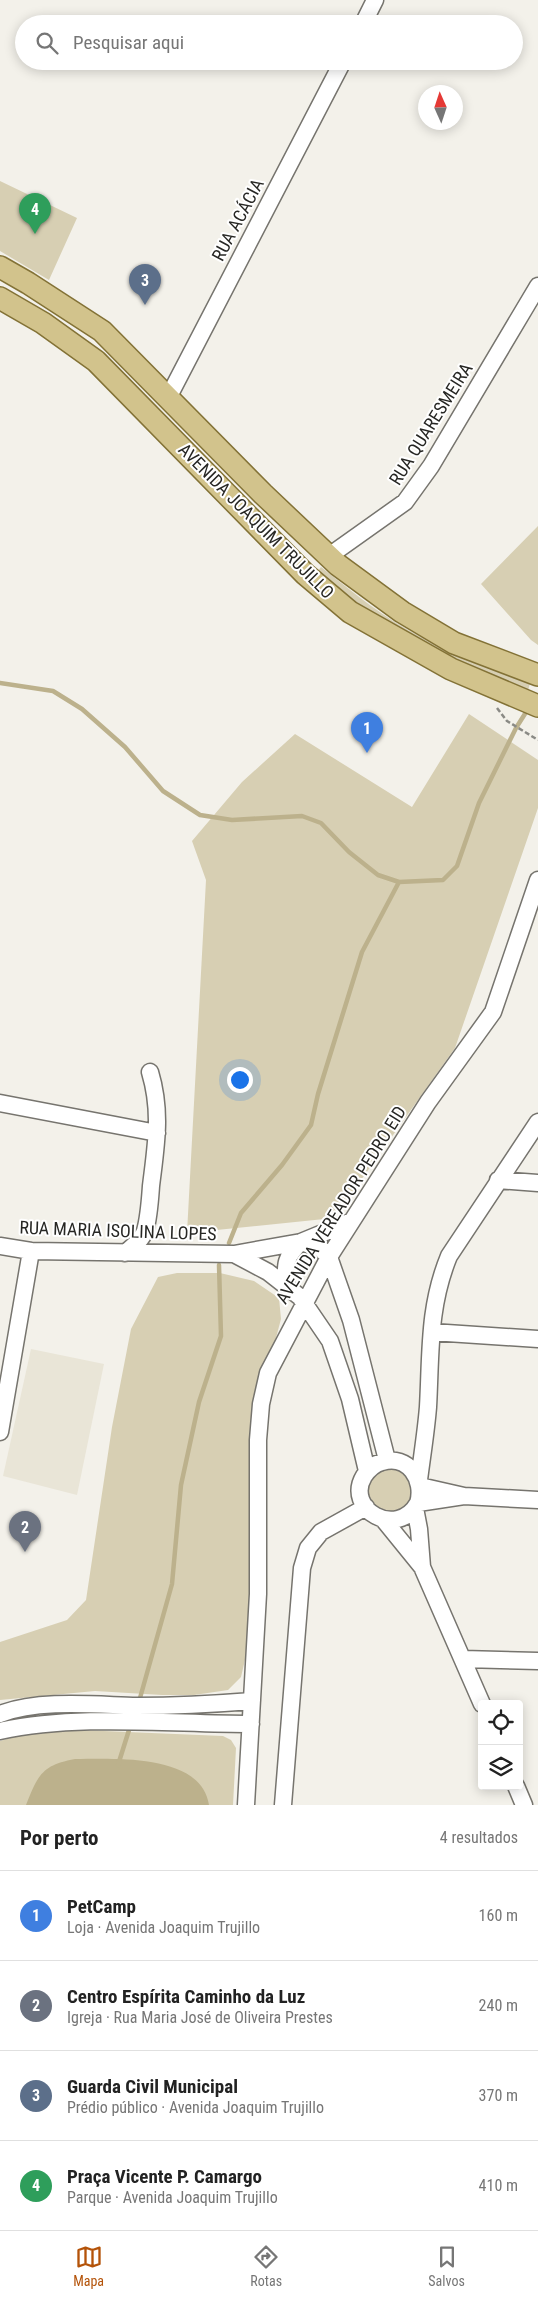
<!DOCTYPE html>
<html lang="pt">
<meta charset="utf-8">
<style>
body{margin:0;font-family:"Roboto Condensed",sans-serif;background:#f6f6f6;color:#222}
.controls{position:absolute;right:15px;bottom:15px;display:grid;overflow:hidden;border-radius:5px;box-shadow:0 2px 12px #0003}
.controls button{width:45px;height:45px;display:grid;place-items:center;padding:0;border:0;border-bottom:1px solid #e0e0e0;background:#fff;color:#222;font:25px sans-serif}
.compass{position:absolute;left:418px;top:85px;width:45px;height:45px;border-radius:50%;background:#fff;box-shadow:0 2px 12px #0003;rotate:357deg}
.you{position:absolute;left:239px;top:1079px;width:18px;height:18px;margin:-12px;border:4px solid #fff;border-radius:50%;background:#1a73e8;box-shadow:0 0 0 8px #1a73e833}
.badge{display:grid;place-items:center;width:32px;height:32px;border-radius:50%;background:#b45309;color:#fff;font-size:16px;font-weight:700}
.pin{position:absolute;translate:-50% -41px;filter:drop-shadow(0 1px 2px #0008)}
.pin::after{content:'';position:absolute;top:26px;width:18px;height:15px;background:inherit;clip-path:polygon(0 0,100% 0,50% 100%)}
.list{margin:0;padding:0;list-style:none}
h2{display:flex;justify-content:space-between;align-items:center;height:65px;margin:0;padding:0 20px;font-size:21px}
h2 small{font-size:16px;font-weight:400;color:#767676}
.list li{display:grid;grid-template-columns:32px 1fr auto;gap:15px;align-items:center;box-sizing:border-box;height:90px;padding:0 20px;border-top:1px solid #e0e0e0}
.list b{display:block;font-size:19px;white-space:nowrap}
.list p{margin:0;font-size:16px;white-space:nowrap;color:#767676}
.list em{font-size:16px;font-style:normal;color:#767676}
.icon{flex:none;width:28px;height:28px;fill:none;stroke:currentColor;stroke-width:2;stroke-linecap:round;stroke-linejoin:round}
.map{position:relative;flex:none;width:538px;height:1805px;overflow:hidden}
.search{position:absolute;background:#fff;box-shadow:0 2px 12px #0003;left:15px;right:15px;top:15px;height:55px;display:flex;align-items:center;gap:12px;box-sizing:border-box;padding:0 18px;border-radius:28px;color:#767676;font-size:19px}
.sheet{height:425px;background:#fff}
nav{display:flex;justify-content:space-around;align-items:center;box-sizing:border-box;height:70px;border-top:1px solid #e0e0e0;background:#fff;font-size:14px;color:#767676}
nav a{display:grid;justify-items:center;gap:2px}
nav .on{color:#b45309}
.map>svg:first-child{display:block}
</style>
<div class="map">
<svg width="538" height="1805" viewBox="0 0 538 1805">
<rect width="100%" height="100%" fill="#f3f1ea"/>
<path fill="#e9e5d7" d="M31,1349L104,1364L77,1495L3,1476Z"/>
<path fill="#d7cfb3" d="M0,181L77,218L49,280L0,251Z
M538,526V645L531,640L481,584Z
M321,567C353,592 385,619 421,637C456,655 494,666 530,683L527,695L485,677L377,619L318,571Z
M469,714L538,760V808L455,1048L334,1218L187,1233L206,880L192,841L242,782L295,734L412,807Z
M177,1273H220L254,1281L279,1298L281,1319L273,1349L247,1651L241,1677L228,1690L194,1695H162L95,1691L0,1700V1642L67,1620L86,1600L112,1427L131,1329L158,1277Z
M385,1468L400,1469L415,1486L409,1508L388,1515L369,1500C366,1485 370,1475 385,1468Z
M80,1730L223,1736L231,1740L236,1748L233,1805H0V1741L36,1731Z"/>
<path fill="#bcb18c" d="M75,1759C114,1759 201,1753 209,1805H26C38,1775 42,1765 75,1759Z"/>
<g fill="none" stroke-linecap="round" stroke-linejoin="round">
<path stroke="#bcb18c" stroke-width="4.5" d="M0,683L53,691L82,709L125,747L163,791L200,815L232,820L302,816L321,823L349,852L378,875L399,882L443,880L457,866L479,803L516,728L528,709
M229,1243L241,1213L282,1165L311,1125L318,1094L362,952L399,882
M140,1698L172,1584L181,1485L199,1402L221,1336L219,1265
M118,1765L129,1730"/>
<g stroke="#76746e" stroke-width="19">
<path id="minor" d="M363,24L375,0
M168,398L343,61
M329,556L405,502L431,466L538,286
M0,1103L157,1133
M498,1180L538,1183
M301,1242L321,1249L329,1257L351,1320L387,1460
M0,1246L31,1251L234,1254L301,1242L352,1221
M125,1253C132,1247 142,1240 145,1231C149,1217 150,1200 151,1186C156,1145 162,1112 150,1072
M234,1254L268,1272L300,1297L330,1341L350,1399L367,1471
M286,1285C285,1264 285,1257 301,1242
M432,1332L538,1339
M0,1432L31,1251
M419,1480C422,1456 426,1432 428,1407C431,1353 428,1307 449,1256L538,1122
M420,1486L464,1496L538,1500
M418,1503C425,1480 408,1454 382,1462C374,1464 369,1469 364,1476C344,1509 397,1540 418,1503L464,1496
M415,1508L419,1529L422,1567
M383,1519L422,1567L482,1704
M463,1659L538,1661
M0,1714C40,1699 95,1705 137,1706C176,1706 214,1704 252,1701
M0,1731C79,1714 169,1724 251,1724
M516,1786L524,1805
M246,1805L258,1594V1440L261,1404L268,1373L329,1257L428,1102L493,1012L538,880
M283,1805L302,1568L308,1548L321,1532L366,1507"/>
</g>
<g stroke="#837236" stroke-width="24">
<path id="major" d="M0,267L28,283L102,331L263,494L338,565L402,612L454,643L538,675
M0,298L43,323L96,361L305,574L350,612L451,669L538,706"/>
</g>
<path stroke="#8a8a85" stroke-width="2.5" stroke-dasharray="5 2.5" stroke-linecap="butt" d="M497,708L507,721L538,740"/>
<use href="#minor" stroke="#fff" stroke-width="16"/>
<use href="#major" stroke="#d2c38c" stroke-width="21"/>
</g>
<g text-anchor="middle" stroke-width="4" stroke-linejoin="round" paint-order="stroke">
<g font-size="18" fill="#272724" stroke="#fff">
<text transform="translate(238 220) rotate(-62)" y="6">RUA ACÁCIA</text>
<text transform="translate(431 424) rotate(-58)" y="6">RUA QUARESMEIRA</text>
<text transform="translate(256 521) rotate(45)" y="6">AVENIDA JOAQUIM TRUJILLO</text>
<text transform="translate(341 1205) rotate(-58)" y="6">AVENIDA VEREADOR PEDRO EID</text>
<text transform="translate(118 1231) rotate(2)" y="6">RUA MARIA ISOLINA LOPES</text>
</g>
</g>
</svg>
<div class="controls">
<button><svg class="icon" aria-label="locate" viewBox="0 0 24 24"><circle cx="12" cy="12" r="6"/><path d="M12 2v4M12 18v4M2 12h4M18 12h4"/></svg></button>
<button><svg class="icon" aria-label="layers" viewBox="0 0 24 24"><path d="M12 4l9 5-9 5-9-5zM3 14l9 5 9-5"/></svg></button>
</div>
<svg class="compass" viewBox="-18 -18 36 36"><path d="M0-13l5 13h-10z" fill="#e53935"/><path d="M0 13l5-13h-10z" fill="#767676"/></svg>
<div class="you"></div>
<div class="pin badge" style="left:367px;top:753px;background:#3f7fe0">1</div>
<div class="pin badge" style="left:25px;top:1552px;background:#6b7280">2</div>
<div class="pin badge" style="left:145px;top:305px;background:#5c6f8a">3</div>
<div class="pin badge" style="left:35px;top:234px;background:#2e9e5b">4</div>
<div class="search"><svg class="icon" aria-label="search" viewBox="0 0 24 24"><circle cx="10" cy="10" r="6"/><path d="M15 15l6 6"/></svg>Pesquisar aqui</div>
</div>
<section class="sheet">
<h2>Por perto<small>4 resultados</small></h2>
<ul class="list">
<li><span class="badge" style="background:#3f7fe0">1</span><div><b>PetCamp</b><p>Loja · Avenida Joaquim Trujillo</p></div><em>160 m</em></li>
<li><span class="badge" style="background:#6b7280">2</span><div><b>Centro Espírita Caminho da Luz</b><p>Igreja · Rua Maria José de Oliveira Prestes</p></div><em>240 m</em></li>
<li><span class="badge" style="background:#5c6f8a">3</span><div><b>Guarda Civil Municipal</b><p>Prédio público · Avenida Joaquim Trujillo</p></div><em>370 m</em></li>
<li><span class="badge" style="background:#2e9e5b">4</span><div><b>Praça Vicente P. Camargo</b><p>Parque · Avenida Joaquim Trujillo</p></div><em>410 m</em></li>
</ul>
</section>
<nav>
<a class="on"><svg class="icon" aria-label="map" viewBox="0 0 24 24"><path d="M3 6l6-2 6 2 6-2v14l-6 2-6-2-6 2zM9 4v14M15 6v14"/></svg>Mapa</a>
<a><svg class="icon" aria-label="directions" viewBox="0 0 24 24"><path d="M12 3l9 9-9 9-9-9zM9 14v-3h6M13 9l2 2-2 2"/></svg>Rotas</a>
<a><svg class="icon" aria-label="saved" viewBox="0 0 24 24"><path d="M7 4h10v16l-5-4-5 4z"/></svg>Salvos</a>
</nav>
